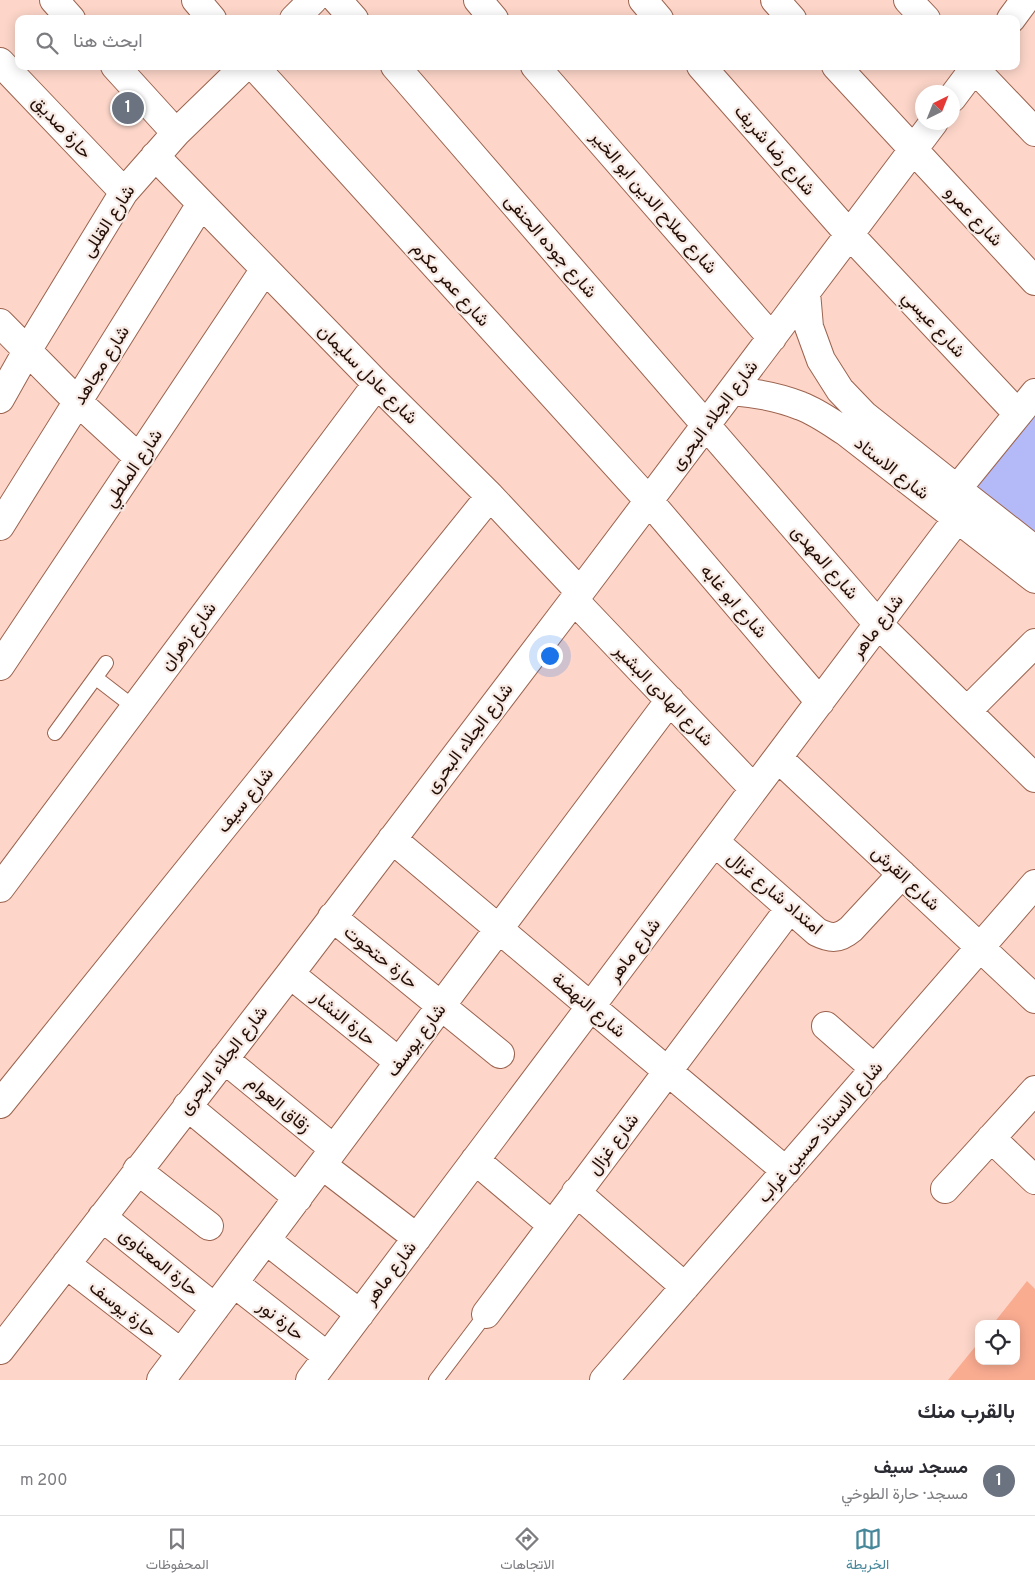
<!DOCTYPE html>
<html lang="ar">
<meta charset="utf-8">
<style>
body{margin:0;font-family:Overpass,Vazirmatn,sans-serif;background:#f2f2f3;color:#2b2b33;direction:rtl}
.controls{position:absolute;right:15px;bottom:15px;display:grid;overflow:hidden;border-radius:10px;box-shadow:0 2px 12px #0003}
.controls button{width:45px;height:45px;display:grid;place-items:center;padding:0;border:0;border-bottom:1px solid #e1e1e2;background:#fff;color:#2b2b33;font:25px sans-serif}
.compass{position:absolute;left:915px;top:85px;width:45px;height:45px;border-radius:50%;background:#fff;box-shadow:0 2px 12px #0003;rotate:43deg}
.you{position:absolute;left:549px;top:655px;width:18px;height:18px;margin:-12px;border:4px solid #fff;border-radius:50%;background:#1a73e8;box-shadow:0 0 0 8px #1a73e833}
.badge{display:grid;place-items:center;width:32px;height:32px;border-radius:50%;background:#46879a;color:#fff;font-size:16px;font-weight:700}
.pin{position:absolute;translate:-50% -50%;border:2px solid #fff;box-shadow:0 1px 5px #0006}
.list{margin:0;padding:0;list-style:none}
h2{display:flex;justify-content:space-between;align-items:center;height:65px;margin:0;padding:0 20px;font-size:21px}
h2 small{font-size:16px;font-weight:400;color:#7c7c81}
.list li{display:grid;grid-template-columns:32px 1fr auto;gap:15px;align-items:center;box-sizing:border-box;height:70px;padding:0 20px;border-top:1px solid #e1e1e2}
.list b{display:block;font-size:19px;white-space:nowrap}
.list p{margin:0;font-size:16px;white-space:nowrap;color:#7c7c81}
.list em{font-size:16px;font-style:normal;color:#7c7c81}
.icon{flex:none;width:28px;height:28px;fill:none;stroke:currentColor;stroke-width:2;stroke-linecap:round;stroke-linejoin:round}
.map{position:relative;flex:none;width:1035px;height:1380px;overflow:hidden;direction:ltr}
.search{position:absolute;background:#fff;box-shadow:0 2px 12px #0003;left:15px;right:15px;top:15px;height:55px;display:flex;align-items:center;gap:12px;box-sizing:border-box;padding:0 18px;border-radius:10px;color:#7c7c81;font-size:19px}
.sheet{height:135px;background:#fff}
nav{display:flex;justify-content:space-around;align-items:center;box-sizing:border-box;height:70px;border-top:1px solid #e1e1e2;background:#fff;font-size:14px;color:#7c7c81}
nav a{display:grid;justify-items:center;gap:2px}
nav .on{color:#46879a}
.map>svg:first-child{display:block}
</style>
<div class="map">
<svg width="1035" height="1380" viewBox="0 0 1035 1380">
<rect width="100%" height="100%" fill="#fdd6c9"/>
<path fill="#b4baf7" d="M1035,392V563L957,489Z"/>
<path fill="#faac91" d="M1027,1281L1035,1289V1380H948L979,1342V1361H1016V1324H993Z"/>
<g fill="none" stroke-linecap="round" stroke-linejoin="round">
<g stroke="#9b634f" stroke-width="16">
<path id="lane" d="M96,678L135,708
M55,733L106,663
M436,1380L486,1314"/>
</g>
<g stroke="#9b634f" stroke-width="30">
<path id="street" d="M54,0L71,19
M196,0L212,19
M337,0L354,19
M478,0L494,19
M643,0L659,19
M775,0L792,19
M908,0L926,19
M294,19L313,0
M1011,19L1025,0
M0,62L124,192
M115,66L176,133
M254,66L649,501L820,702
M395,66L878,624L1035,778
M535,66L772,338
M701,66L849,234L1018,414
M836,66L1035,281
M972,66L1035,132
M952,98L976,66
M155,156L377,384L490,496L580,592
M806,292L809,327L821,360L840,390L864,415L957,489L1035,550
M0,323L78,402L139,458
M732,391C756,393 779,397 801,406C817,412 832,423 846,432L1035,579
M0,399L27,351L124,192L176,133L245,66
M957,489L1035,393
M0,526L201,204
M574,600L754,789
M0,666L265,269
M967,711L1035,643
M778,758L1035,999
M392,839L786,1171
M715,842L817,932C831,939 839,939 851,929L902,874
M0,888L377,384
M332,917L500,1054
M290,974L399,1062
M826,1026L875,1069
M224,1059L334,1149
M0,1104L490,496
M187,1106L298,1198
M991,1138L1035,1180
M475,1160L552,1225
M322,1165L417,1238
M137,1170L209,1226
M945,1189L1035,1090
M576,1192L685,1287
M102,1217L215,1308
M266,1240L360,1314
M66,1264L181,1353
M234,1283L327,1356
M486,1314L790,908
M0,1350L290,974L574,600L934,122
M161,1380L670,700
M310,1380L957,519
M604,1380L1035,884"/>
</g>
<use href="#lane" stroke="#fff" stroke-width="14"/>
<use href="#street" stroke="#fff" stroke-width="28"/>
</g>
<g text-anchor="middle" stroke-width="4.5" stroke-linejoin="round" paint-order="stroke">
<g font-size="18" fill="#240f07" stroke="#f7eae5">
<text transform="translate(62 127) rotate(47)" y="6">حارة صديق</text>
<text transform="translate(775 150) rotate(49)" y="6">شارع رضا شريف</text>
<text transform="translate(654 202) rotate(49)" y="6">شارع صلاح الدين ابو الخير</text>
<text transform="translate(974 216) rotate(47)" y="6">شارع عمرو</text>
<text transform="translate(108 221) rotate(-57)" y="6">شارع القللى</text>
<text transform="translate(551 246) rotate(49)" y="6">شارع جوده الحنفى</text>
<text transform="translate(451 284) rotate(48)" y="6">شارع عمر مكرم</text>
<text transform="translate(934 324) rotate(47)" y="6">شارع عيسي</text>
<text transform="translate(101 365) rotate(-58)" y="6">شارع مجاهد</text>
<text transform="translate(368 374) rotate(45)" y="6">شارع عادل سليمان</text>
<text transform="translate(714 415) rotate(-53)" y="6">شارع الجلاء البحرى</text>
<text transform="translate(133 468) rotate(-56)" y="6">شارع الملطي</text>
<text transform="translate(892 468) rotate(38)" y="6">شارع الاستاد</text>
<text transform="translate(825 562) rotate(49)" y="6">شارع المهدى</text>
<text transform="translate(734 601) rotate(49)" y="6">شارع ابو غابه</text>
<text transform="translate(877 626) rotate(-53)" y="6">شارع ماهر</text>
<text transform="translate(188 636) rotate(-53)" y="6">شارع زهران</text>
<text transform="translate(664 695) rotate(46)" y="6">شارع الهادى البشير</text>
<text transform="translate(469 738) rotate(-53)" y="6">شارع الجلاء البحرى</text>
<text transform="translate(245 800) rotate(-51)" y="6">شارع سيف</text>
<text transform="translate(906 878) rotate(43)" y="6">شارع القرش</text>
<text transform="translate(775 893) rotate(40)" y="6">امتداد شارع غزال</text>
<text transform="translate(634 950) rotate(-53)" y="6">شارع ماهر</text>
<text transform="translate(381 957) rotate(39)" y="6">حارة حتحوت</text>
<text transform="translate(589 1005) rotate(40)" y="6">شارع النهضة</text>
<text transform="translate(344 1018) rotate(39)" y="6">حارة النشار</text>
<text transform="translate(416 1040) rotate(-53)" y="6">شارع يوسف</text>
<text transform="translate(223 1060) rotate(-52)" y="6">شارع الجلاء البحرى</text>
<text transform="translate(279 1104) rotate(40)" y="6">زقاق العوام</text>
<text transform="translate(820 1132) rotate(-49)" y="6">شارع الاستاذ حسين غراب</text>
<text transform="translate(613 1144) rotate(-53)" y="6">شارع غزال</text>
<text transform="translate(159 1262) rotate(39)" y="6">حارة المعناوى</text>
<text transform="translate(390 1273) rotate(-53)" y="6">شارع ماهر</text>
<text transform="translate(123 1309) rotate(38)" y="6">حارة يوسف</text>
<text transform="translate(281 1320) rotate(38)" y="6">حارة نور</text>
</g>
</g>
</svg>
<div class="controls">
<button><svg class="icon" aria-label="locate" viewBox="0 0 24 24"><circle cx="12" cy="12" r="6"/><path d="M12 2v4M12 18v4M2 12h4M18 12h4"/></svg></button>
</div>
<svg class="compass" viewBox="-18 -18 36 36"><path d="M0-13l5 13h-10z" fill="#e53935"/><path d="M0 13l5-13h-10z" fill="#7c7c81"/></svg>
<div class="you"></div>
<div class="pin badge" style="left:128px;top:108px;background:#6b7280">1</div>
<div class="search"><svg class="icon" aria-label="search" viewBox="0 0 24 24"><circle cx="10" cy="10" r="6"/><path d="M15 15l6 6"/></svg>ابحث هنا</div>
</div>
<section class="sheet">
<h2>بالقرب منك<small></small></h2>
<ul class="list">
<li><span class="badge" style="background:#6b7280">1</span><div><b>مسجد سيف</b><p>مسجد · حارة الطوخي</p></div><em>200 m</em></li>
</ul>
</section>
<nav>
<a class="on"><svg class="icon" aria-label="map" viewBox="0 0 24 24"><path d="M3 6l6-2 6 2 6-2v14l-6 2-6-2-6 2zM9 4v14M15 6v14"/></svg>الخريطة</a>
<a><svg class="icon" aria-label="directions" viewBox="0 0 24 24"><path d="M12 3l9 9-9 9-9-9zM9 14v-3h6M13 9l2 2-2 2"/></svg>الاتجاهات</a>
<a><svg class="icon" aria-label="saved" viewBox="0 0 24 24"><path d="M7 4h10v16l-5-4-5 4z"/></svg>المحفوظات</a>
</nav>
